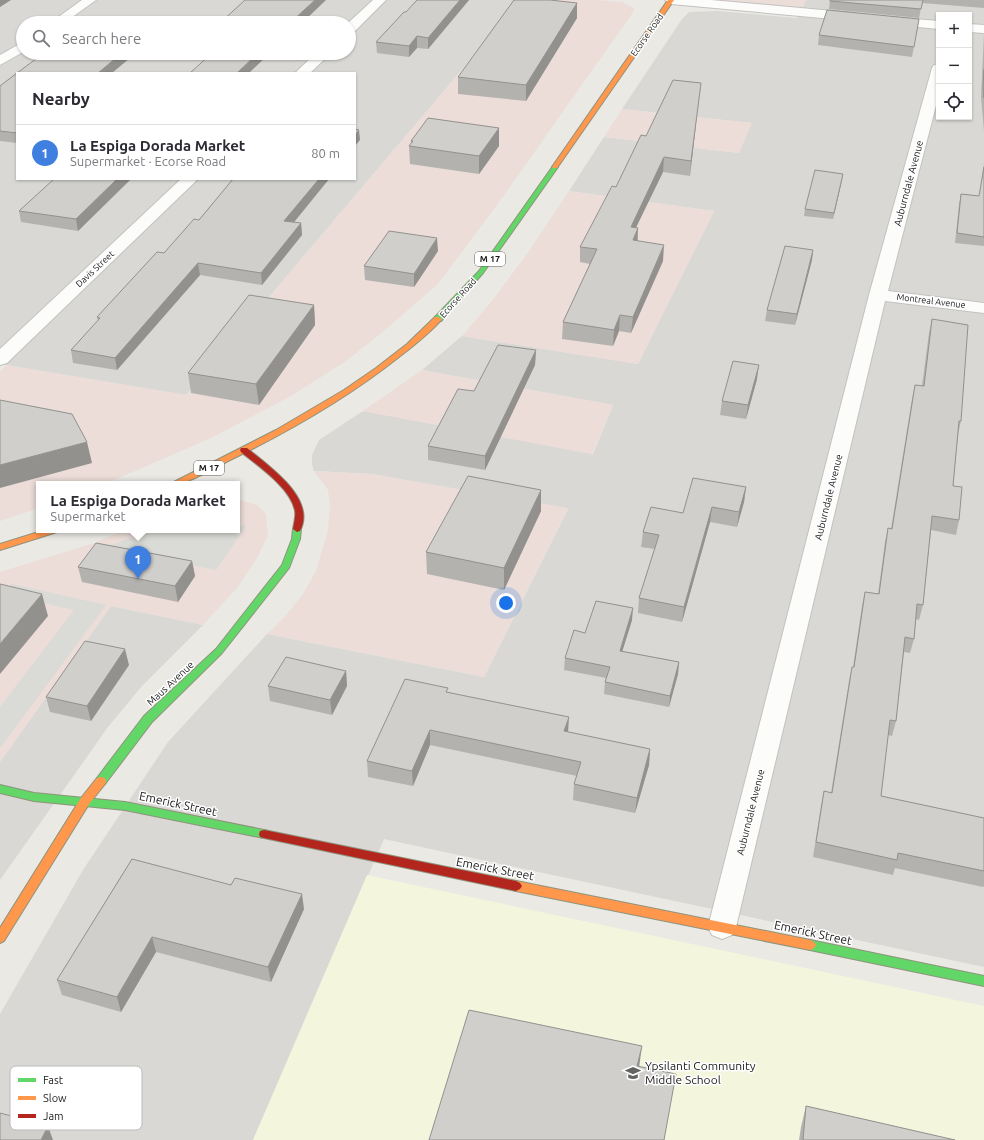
<!DOCTYPE html>
<meta charset="utf-8">
<style>
body{margin:0;font-family:Ubuntu,sans-serif;background:#f7f7f7;color:#2b2b33}
.controls{position:absolute;right:12px;top:12px;display:grid;overflow:hidden;border-radius:0px;box-shadow:0 1px 3px #0004}
.controls button{width:36px;height:36px;display:grid;place-items:center;padding:0;border:0;border-bottom:1px solid #e1e1e2;background:#fff;color:#2b2b33;font:20px sans-serif}
.you{position:absolute;left:506px;top:603px;width:14px;height:14px;margin:-10px;border:3px solid #fff;border-radius:50%;background:#1a73e8;box-shadow:0 0 0 6px #1a73e833}
.badge{display:grid;place-items:center;width:26px;height:26px;border-radius:50%;background:#b45309;color:#fff;font-size:13px;font-weight:700}
.pin{position:absolute;translate:-50% -33px;filter:drop-shadow(0 1px 2px #0008)}
.pin::after{content:'';position:absolute;top:21px;width:14px;height:12px;background:inherit;clip-path:polygon(0 0,100% 0,50% 100%)}
.popup{position:absolute;left:36px;top:481px;width:204px;height:52px;box-sizing:border-box;display:grid;place-content:center;border-radius:0px;background:#fff;filter:drop-shadow(0 1px 3px #0005);font-size:13px;white-space:nowrap;color:#7c7c81}
.popup b{font-size:15px;color:#2b2b33}
.popup::after{content:'';position:absolute;left:50%;top:100%;margin-left:-8px;border:8px solid transparent;border-top-color:#fff}
.list{margin:0;padding:0;list-style:none}
h2{display:flex;justify-content:space-between;align-items:center;height:52px;margin:0;padding:0 16px;font-size:17px}
h2 small{font-size:13px;font-weight:400;color:#7c7c81}
.list li{display:grid;grid-template-columns:26px 1fr auto;gap:12px;align-items:center;box-sizing:border-box;height:56px;padding:0 16px;border-top:1px solid #e1e1e2}
.list b{display:block;font-size:15px;white-space:nowrap}
.list p{margin:0;font-size:13px;white-space:nowrap;color:#7c7c81}
.list em{font-size:13px;font-style:normal;color:#7c7c81}
.icon{flex:none;width:22px;height:22px;fill:none;stroke:currentColor;stroke-width:2;stroke-linecap:round;stroke-linejoin:round}
.map{position:relative;flex:none;width:984px;height:1140px;overflow:hidden}
.search{position:absolute;background:#fff;box-shadow:0 1px 3px #0004;left:16px;top:16px;width:340px;height:44px;display:flex;align-items:center;gap:10px;box-sizing:border-box;padding:0 14px;border-radius:22px;color:#7c7c81;font-size:15px}
.panel{position:absolute;background:#fff;box-shadow:0 1px 3px #0004;left:16px;top:72px;width:340px;height:108px;border-radius:0px}
.map>svg:first-child{display:block}
</style>
<div class="map">
<svg width="984" height="1140" viewBox="0 0 984 1140">
<rect width="100%" height="100%" fill="#eae9e4"/>
<path fill="#d9d8d5" fill-rule="evenodd" d="M0,0H521L186,395L0,364ZM23,23H349V53H23ZM17,73H355V179H17Z
M806,0H984V967L384,839L253,1140H0V1014L83,870L168,742L267,634L484,677L568,509L372,474L314,471L312,465V455L319,440L363,411L593,454L613,405L422,370L462,336L638,364L714,211L569,191L604,137L739,153L751,123L622,109L682,19L689,12L717,11L797,18ZM939,15H969V117H939Z
M111,606L203,625L142,686L108,727L0,880V762Z"/>
<path fill="#ecddd8" d="M521,0H597L622,2L634,8V11L497,205L438,284L379,335L346,361L291,396L211,438L105,484H39V508L0,521V372L6,365L186,395Z
M705,0H806L801,11Z
M622,109L752,123L739,153L604,137Z
M569,191L714,211L638,364L462,336L492,301L529,251Z
M422,370L613,405L592,454L363,411Z
M314,471L372,474L568,508L484,677L267,634L287,614L303,594L316,571L328,530L330,506L328,490Z
M237,499L257,505L266,514L268,535L257,558L237,588L203,625L111,606L0,762V572L94,543L125,530H237Z"/>
<path fill="#f3f5dd" d="M367,875L984,1006V1140H253Z"/>
<path fill="#dadad7" d="M237,525L246,526L216,570L116,550L112,545L150,530H237Z
M12,584L106,605L0,748V707L74,610L4,594Z"/>
<g fill="none" stroke-linecap="round" stroke-linejoin="round">
<g stroke="#c2c2c0" stroke-width="2">
<path id="street" d="M82,0H96L64,23H50Z
M373,0H386L354,32L349,33L348,23Z
M665,0H711L855,13L861,17L855,21L671,4Z
M889,17L939,21V29L885,24L883,21L885,18Z
M969,24L984,25V33L969,32Z
M23,42V52L0,65V55Z
M316,53H331L310,73H295Z
M939,64V94L888,291L984,303V313L885,301L736,927L732,935L722,939L712,935L708,927L869,295L932,68L934,65Z
M181,179H198L7,363L0,365V349Z"/>
</g>
<g stroke="#8f937d" stroke-width="2">
<path id="fast" d="M553,166L558,167L483,273L441,321H435V317L479,271Z
M297,526L301,529L300,539L289,568L222,653L152,722L105,784L101,785L97,784L96,781L97,778L144,716L216,649L282,565L292,539L293,529Z
M0,785L34,793L125,802L264,830L268,831L269,834L268,837L264,838L125,810L34,801L0,793Z
M810,940L984,976V986L810,950L806,948L804,945L806,942Z"/>
</g>
<g stroke="#8f937d" stroke-width="2">
<path id="slow" d="M668,0H674L557,168H553L552,167Z
M435,317H438L442,319C430,333 413,346 399,357C346,399 288,432 228,461C210,470 190,484 170,484L276,430L344,390L376,368L407,344Z
M45,530H58L57,532L0,550V544Z
M101,777L105,778L106,781L105,784L89,804L4,941L0,943V928L81,798L97,778Z
M516,881L810,940L814,942L816,945L814,948L810,950L516,891L512,889L510,886L512,883Z"/>
</g>
<g stroke="#8f937d" stroke-width="2">
<path id="jam" d="M241,448H247C268,466 317,498 300,531L297,532L293,529C294,523 296,516 295,511C291,488 258,466 241,452L240,450Z
M264,830L516,881L520,883L522,886L520,889L516,891L264,838L260,837L259,834L260,831Z"/>
</g>
<use href="#street" fill="#fcfcfb" fill-rule="evenodd"/>
<use href="#fast" fill="#63d668" fill-rule="evenodd"/>
<use href="#slow" fill="#ff974d" fill-rule="evenodd"/>
<use href="#jam" fill="#b3261e" fill-rule="evenodd"/>
</g>
<path fill="#b3b2af" d="M469,0L428,49L417,48L409,57L377,53L376,42L406,12Z
M830,0H984V8L922,3L919,18L829,9Z
M577,3V18L526,101L458,94V77Z
M919,19L912,57L818,45L819,35Z
M984,34V131L981,97Z
M17,73V143L0,141V86Z
M699,97L690,176L663,172L636,227L638,228V241L663,261L631,333L619,331L613,346L562,339L563,322L590,264L580,262V247L616,187Z
M411,141L499,146L479,174L410,164L409,146L411,143Z
M984,163V246L955,243L959,204L961,194L979,196Z
M131,179L78,231L21,222L19,211Z
M233,179H329L294,222L301,223L302,235L262,285L200,275L117,370L73,363L71,350L98,321L97,317L164,253L199,220Z
M842,180L833,219L804,216L805,209Z
M813,250L812,260L795,325L765,321L767,310Z
M438,251L414,287L365,280L364,266Z
M314,305L315,325L259,405L191,393L188,373Z
M932,319L961,421L958,434L953,486L959,520L956,535L931,530L923,605L919,620L916,619L914,639L910,653L904,652L896,721L892,736L888,735L881,796L984,818V886L983,887L895,868L893,875L813,857L821,806L824,791L831,793L849,681L852,667H853L862,606L865,592L878,594L885,542L888,528L891,529L912,399L915,385L922,386L929,333Z
M536,350L535,365L485,470L428,460V446L474,391Z
M757,379L746,419L720,415L722,401Z
M746,487L744,502L737,527L710,522L682,622L638,613L639,598L655,549L641,547L643,532Z
M541,490V511L504,590L427,574L426,552Z
M192,561L195,576L178,602L82,582L78,567Z
M632,620L622,651L679,662L678,674L669,707L604,694L605,682L606,678L564,670L565,658L585,633Z
M129,665L91,721L50,712L46,697Z
M346,671L347,686L332,715L270,701L268,686Z
M448,692L568,732L650,749L649,765L635,813L573,800L574,784L577,776L430,745L413,786L368,777L367,761Z
M132,859L304,909L271,982L156,952L121,1012L62,995L57,980Z
M806,1106L955,1140H799L801,1127Z"/>
<path fill="#92918e" d="M0,0H11L0,7Z
M315,0H326L302,23H290Z
M460,0H469L428,49V38Z
M577,3V18L526,101V85Z
M417,36V48L409,57V46Z
M122,53H136L112,73H98Z
M258,53H270L249,73H237Z
M701,83L699,97L690,176L691,161Z
M499,128V146L479,174V156Z
M359,130L360,140L355,146V135Z
M664,157L663,172L629,242L631,227Z
M843,174L842,180L833,219L834,213Z
M117,179H131L78,231L76,219Z
M319,179H329L286,232L284,221Z
M301,223L302,235L262,285L261,273Z
M638,228L637,243L633,240Z
M437,238L438,251L414,287V274Z
M664,245L663,261L631,333L633,317Z
M813,250L812,260L795,325L797,314Z
M198,263L200,275L117,370L115,358Z
M314,305L315,325L259,405L256,384Z
M620,315L619,331L613,346L614,330Z
M536,350L535,365L485,470V456Z
M759,365L757,379L746,419L748,405Z
M87,442L92,463L0,488V465Z
M746,487L744,502L737,527L739,512Z
M541,490V511L504,590V568Z
M712,507L710,522L682,622L684,607Z
M192,561L195,576L178,602L175,586Z
M42,594L48,616L0,674V644Z
M633,608L632,620L619,662L620,651Z
M125,649L129,665L91,721L87,706Z
M679,662L678,674L669,707L670,696Z
M346,671L347,686L332,715L330,700Z
M569,717L568,733L564,731Z
M430,730V745L413,786L412,771Z
M650,749L649,765L635,813L637,798Z
M302,894L304,909L271,982L268,967Z
M152,937L156,952L121,1012L117,997Z
M642,1046L639,1068L637,1066Z
M48,1126L53,1140H41Z"/>
<path fill="#d0cfcb" stroke="#92918e" d="M245,0H315L290,23H220Z
M417,0H460L428,38L417,36L409,46L376,42L404,12H406Z
M514,0H550L577,3L526,85L458,77Z
M830,0H923L921,9L830,1Z
M827,10L919,19L914,47L819,35Z
M89,21L108,23H85Z
M44,53H122L98,73H17Z
M212,53H258L237,73H190Z
M984,69V98L983,88Z
M17,73V133L0,131V86Z
M673,80L701,83L691,161L664,157L631,227L638,228L633,240L664,245L633,317L620,315L614,330L563,322L597,249L580,247L612,186L616,187L641,135L646,136Z
M428,118L499,128L479,156L409,146L413,141H411Z
M355,129L359,130L355,135Z
M984,167V237L957,233L961,194L979,196Z
M815,170L843,174L834,213L805,209Z
M54,179H117L76,219L19,211Z
M233,179H319L284,221L301,223L261,273L198,263L115,358L71,350L100,318L97,317L157,252L164,253L194,219L199,220Z
M389,231L437,238L414,274L364,266Z
M785,246L813,250L797,314L767,310Z
M249,295L314,305L256,384L188,373Z
M932,319L968,325L961,421H959L953,486L962,487L959,520L932,516L923,605L917,604L914,639L905,637L896,721L890,720L881,796L984,818V871L898,853L897,860L816,842L824,791L832,793L852,667H854L865,592L879,594L888,528L892,529L915,385L924,386Z
M498,345L536,350L485,456L428,446L458,389L474,391Z
M733,361L759,365L748,405L722,401Z
M0,400L72,414L87,442L0,465Z
M468,476L541,490L504,568L426,552Z
M693,478L746,487L739,512L712,507L684,607L639,598L659,535L643,532L651,507L683,513Z
M96,543L192,561L175,586L78,567Z
M0,584L42,594L0,644Z
M596,601L633,608L620,651L679,662L670,696L605,682L610,667L565,658L574,630L585,633Z
M85,641L125,649L87,706L46,697Z
M286,657L346,671L330,700L268,686Z
M405,679L448,688L446,692L569,717L564,731L650,749L637,798L574,784L581,762L430,730L412,771L367,761Z
M132,859L231,885L235,878L302,894L268,967L152,937L117,997L57,980Z
M469,1010L642,1046L637,1066L676,1074L664,1140H429Z
M806,1106L955,1140H803Z
M0,1113L48,1126L41,1140H0Z"/>
<defs>
<g id="school-bare" transform="scale(1.2)"><path d="M0-5L7-2L0 1L-7-2ZM-4 1L0 2.5L4 1V4Q0 6-4 4Z" fill="#636361" stroke="#fff" stroke-width="2.5" paint-order="stroke"/></g>
</defs>
<g fill-rule="evenodd">
<use href="#school-bare" x="633" y="1073"/>
</g>
<g text-anchor="middle" stroke-width="3" stroke-linejoin="round" paint-order="stroke">
<g font-size="9" fill="#1b1b1b" stroke="#fff">
<text transform="translate(647 35) rotate(-55)" y="3">Ecorse Road</text>
<text transform="translate(95 269) rotate(-43)" y="3">Davis Street</text>
<text transform="translate(458 298) rotate(-48)" y="3">Ecorse Road</text>
<text transform="translate(931 301) rotate(7)" y="3">Montreal Avenue</text>
</g>
<g fill="#fff" stroke="#5f5f5f" stroke-width="1">
<rect x="475" y="252" width="30" height="14" rx="3"/>
<rect x="194" y="461" width="30" height="14" rx="3"/>
</g>
<g font-size="9" font-weight="bold" fill="#1b1b1b">
<text x="490" y="262">M 17</text>
<text x="209" y="471">M 17</text>
</g>
<g font-size="10" fill="#1b1b1b" stroke="#fff">
<text transform="translate(908 183) rotate(-75)" y="4">Auburndale Avenue</text>
<text transform="translate(828 497) rotate(-76)" y="4">Auburndale Avenue</text>
<text transform="translate(170 683) rotate(-43)" y="4">Maus Avenue</text>
<text transform="translate(750 812) rotate(-76)" y="4">Auburndale Avenue</text>
</g>
<g font-size="12" fill="#1b1b1b" stroke="#fff">
<text transform="translate(178 804) rotate(12)" y="4">Emerick Street</text>
<text transform="translate(495 869) rotate(11)" y="4">Emerick Street</text>
<text transform="translate(813 933) rotate(12)" y="4">Emerick Street</text>
</g>
<g font-size="12" fill="#1b1b1b" stroke="#fff" text-anchor="start">
<text x="645" y="1070">Ypsilanti Community<tspan x="645" dy="14">Middle School</tspan></text>
</g>
</g>
<rect x="10" y="1066" width="132" height="64" rx="6" fill="#fff" stroke="#bbb" stroke-width="1"/>
<rect x="18" y="1078" width="18" height="4" fill="#63d668"/>
<rect x="18" y="1096" width="18" height="4" fill="#ff974d"/>
<rect x="18" y="1114" width="18" height="4" fill="#b3261e"/>
<g font-size="11" fill="#1b1b1b">
<text x="43" y="1084">Fast</text>
<text x="43" y="1102">Slow</text>
<text x="43" y="1120">Jam</text>
</g>
</svg>
<div class="controls">
<button>+</button>
<button>−</button>
<button><svg class="icon" aria-label="locate" viewBox="0 0 24 24"><circle cx="12" cy="12" r="6"/><path d="M12 2v4M12 18v4M2 12h4M18 12h4"/></svg></button>
</div>
<div class="you"></div>
<div class="pin badge" style="left:138px;top:579px;background:#3f7fe0">1</div>
<div class="popup"><b>La Espiga Dorada Market</b>Supermarket</div>
<div class="search"><svg class="icon" aria-label="search" viewBox="0 0 24 24"><circle cx="10" cy="10" r="6"/><path d="M15 15l6 6"/></svg>Search here</div>
<section class="panel">
<h2>Nearby<small></small></h2>
<ul class="list">
<li><span class="badge" style="background:#3f7fe0">1</span><div><b>La Espiga Dorada Market</b><p>Supermarket · Ecorse Road</p></div><em>80 m</em></li>
</ul>
</section>
</div>
